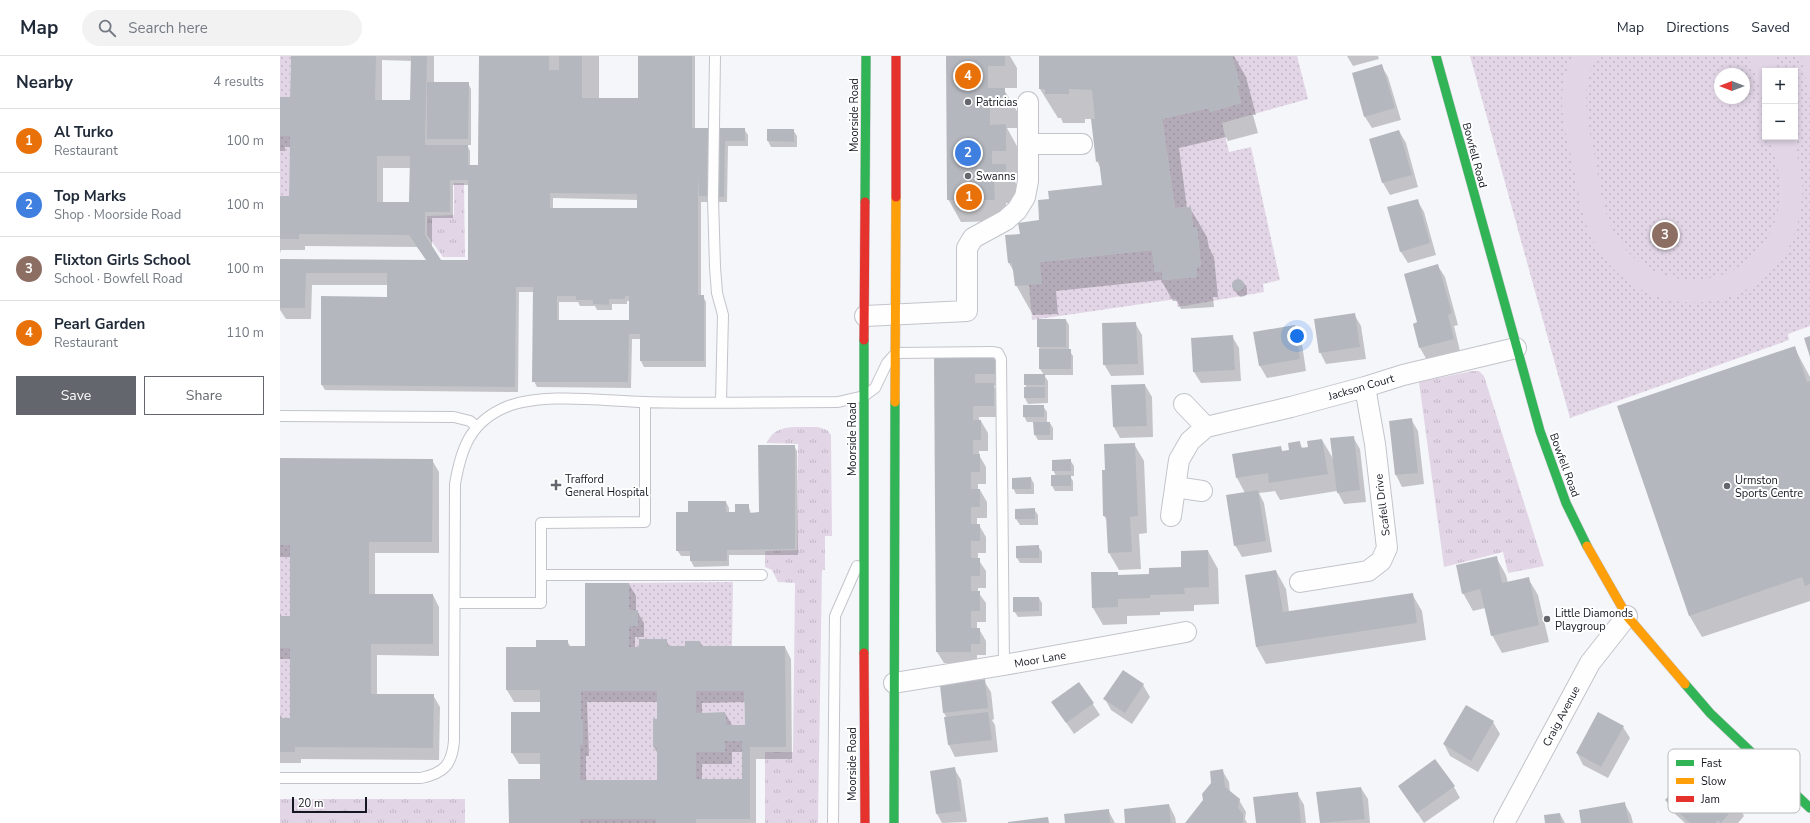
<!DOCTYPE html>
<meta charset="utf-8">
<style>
body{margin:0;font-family:"Nunito Sans",sans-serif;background:#f2f2f3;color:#1f2937}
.controls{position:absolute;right:12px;top:12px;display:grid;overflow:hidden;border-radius:0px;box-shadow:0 2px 6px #0003}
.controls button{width:36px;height:36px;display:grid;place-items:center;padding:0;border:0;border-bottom:1px solid #e0e1e3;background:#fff;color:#1f2937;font:20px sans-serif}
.compass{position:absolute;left:1434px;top:12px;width:36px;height:36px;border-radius:50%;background:#fff;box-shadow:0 2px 6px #0003;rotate:270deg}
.scale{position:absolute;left:12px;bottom:10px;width:75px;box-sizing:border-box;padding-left:4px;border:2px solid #161821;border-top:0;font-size:11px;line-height:14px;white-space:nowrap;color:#161821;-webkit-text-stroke:3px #fff;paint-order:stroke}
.you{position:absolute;left:1017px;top:280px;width:14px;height:14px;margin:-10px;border:3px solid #fff;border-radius:50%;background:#1a73e8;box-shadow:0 0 0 6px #1a73e833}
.badge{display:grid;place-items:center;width:26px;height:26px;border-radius:50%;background:#64666d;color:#fff;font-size:13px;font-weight:700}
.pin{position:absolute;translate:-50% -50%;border:2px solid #fff;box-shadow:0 1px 4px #0006}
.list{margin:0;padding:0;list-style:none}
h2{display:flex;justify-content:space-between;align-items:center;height:52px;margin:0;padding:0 16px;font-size:17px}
h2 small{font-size:13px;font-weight:400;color:#747a83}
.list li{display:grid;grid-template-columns:26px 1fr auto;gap:12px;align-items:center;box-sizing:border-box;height:64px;padding:0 16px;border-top:1px solid #e0e1e3}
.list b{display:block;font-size:15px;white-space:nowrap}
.list p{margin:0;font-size:13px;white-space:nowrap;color:#747a83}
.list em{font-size:13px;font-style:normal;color:#747a83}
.actions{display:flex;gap:8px;padding:12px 16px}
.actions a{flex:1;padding:9px 0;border:1px solid #64666d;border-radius:0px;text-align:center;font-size:14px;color:#64666d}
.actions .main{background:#64666d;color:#fff}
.icon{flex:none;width:22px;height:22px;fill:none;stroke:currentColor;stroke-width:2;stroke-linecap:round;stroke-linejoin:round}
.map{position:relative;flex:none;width:1530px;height:767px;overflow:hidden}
header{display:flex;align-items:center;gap:24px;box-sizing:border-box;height:56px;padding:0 20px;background:#fff;border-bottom:1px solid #e0e1e3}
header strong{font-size:19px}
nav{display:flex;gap:22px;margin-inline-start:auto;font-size:14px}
.search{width:280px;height:36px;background:#f2f2f3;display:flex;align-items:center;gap:10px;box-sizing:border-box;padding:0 14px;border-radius:22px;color:#747a83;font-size:15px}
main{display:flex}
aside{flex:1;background:#fff}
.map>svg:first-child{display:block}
</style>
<header>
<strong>Map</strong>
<div class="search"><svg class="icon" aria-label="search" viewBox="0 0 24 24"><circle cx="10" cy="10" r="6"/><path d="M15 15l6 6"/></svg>Search here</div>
<nav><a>Map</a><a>Directions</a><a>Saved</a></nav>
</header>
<main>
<aside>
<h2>Nearby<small>4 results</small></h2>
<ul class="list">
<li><span class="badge" style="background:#e8710a">1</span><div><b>Al Turko</b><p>Restaurant</p></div><em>100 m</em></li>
<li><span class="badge" style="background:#3f7fe0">2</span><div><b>Top Marks</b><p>Shop · Moorside Road</p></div><em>100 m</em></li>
<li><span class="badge" style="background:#8d6e63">3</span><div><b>Flixton Girls School</b><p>School · Bowfell Road</p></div><em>100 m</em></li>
<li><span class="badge" style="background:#e8710a">4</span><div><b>Pearl Garden</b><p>Restaurant</p></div><em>110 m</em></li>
</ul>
<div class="actions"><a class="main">Save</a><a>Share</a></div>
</aside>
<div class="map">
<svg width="1530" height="767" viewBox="0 0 1530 767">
<defs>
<pattern id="grass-tufts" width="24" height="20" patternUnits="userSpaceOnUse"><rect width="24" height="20" fill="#e2d6e6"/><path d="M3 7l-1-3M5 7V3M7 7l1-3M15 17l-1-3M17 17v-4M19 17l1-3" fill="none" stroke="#c1b7c5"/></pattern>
<pattern id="park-dots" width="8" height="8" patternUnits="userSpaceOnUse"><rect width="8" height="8" fill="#e2d6e6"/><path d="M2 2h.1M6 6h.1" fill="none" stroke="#c1b7c5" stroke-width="1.8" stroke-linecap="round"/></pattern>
</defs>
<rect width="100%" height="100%" fill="#f5f6fa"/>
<path fill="url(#grass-tufts)" d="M174,127H184L185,201H163L147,179V160L174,159Z
M1192,315H1199L1204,320L1264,510L1228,517L1223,496L1164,511L1139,326Z
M538,371L547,374L551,379L552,480H545V514H542L538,767H444H485V696H513L515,527L498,526L492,514L485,511V495L517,494L518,388L487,387C495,366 519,372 538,371Z
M0,743H185V767H0Z"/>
<path fill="url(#park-dots)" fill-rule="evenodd" d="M0,0H11L10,41H0Z
M952,0H1017L1028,43L942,67L949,96L971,91L1000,224L983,228L984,236L898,251L896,243L752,264L749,229L760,206L872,194L875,216L882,215L883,224L917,221V211H921L917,171H913L911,151L895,152L882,63L929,52L930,56L961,47L957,30L960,29Z
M1190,0H1530V270L1508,278L1509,284L1290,362ZM1485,15H1515V81H1485ZM1440,18H1464V42H1440Z
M0,80H10L9,140H0Z
M0,489H10V560H0Z
M453,526L452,590H420V585H405V590H387L359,583V591H349V570H358V554H349V527Z
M0,592H10V662H0Z
M301,635H377V663H373L377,691V724H300V689L303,688V664L301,663Z
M416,635H464L465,669H446L445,656L416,657Z
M445,685H462V723H416V696H445Z
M300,763H376V767H300Z"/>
<path fill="#e2d6e6" d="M1292,0H1317C1299,32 1307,63 1314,97C1320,127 1322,164 1342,189C1377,235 1447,236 1483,189C1491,178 1496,163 1499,150C1504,128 1495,102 1490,81H1513C1516,96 1521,113 1522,129C1523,151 1517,180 1505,198C1461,265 1361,261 1319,195C1302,170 1299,138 1293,109C1284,68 1274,41 1292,0Z
M1467,0H1493L1499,15H1485V56L1479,26Z
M1521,0H1530V43Z"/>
<path fill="#0003" fill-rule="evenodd" d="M12,0H154V27H188L191,33V89H187L190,95V110H198L200,0H319V43H359V0H415V73H464L468,79V90H448L447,146H421V240H423L426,246V311H364L361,305V283H352L351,332L257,331L254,325V236H239L238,336L45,334L42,329L108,242V229H32L31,263H6L0,254V204H147L137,191L25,190V194H1L0,197V141H10L11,91H5V95H0V42H11ZM102,4L132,5L131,45H102ZM103,112H131L130,147H103ZM173,129H189V205H161L152,191V162H173ZM273,142L358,144V153H273ZM347,245H350V265H279V246H298L300,250H315L317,254H332V248H347Z
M667,0H730L737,12V32H723L737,55V72H727L738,92V117H730L738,131V147H726L727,165L681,166L668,143Z
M768,0H954L966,21L976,59H973L978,77L948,85L946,81L899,92L907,152H910L927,181L929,192L934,201L938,241H933L934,251L901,253L897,245H893L881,224L776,235L778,258L753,259L736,229L734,216L729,207L741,179L761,164L770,144L823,130L821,113L817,105L812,63H805V67H783L781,62H778L760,33Z
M1067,0H1098L1099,3L1073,10Z
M1101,9L1108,21L1121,64L1092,72L1085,61L1073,17Z
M513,74L517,80V91H491L488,85Z
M1119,75L1126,87L1138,131L1110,139L1103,127L1090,84Z
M1137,144L1144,156L1156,199L1128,207L1121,196L1109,152Z
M1158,210L1165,221L1178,269L1174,270L1180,295L1147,304L1140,292L1134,268L1138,267Z
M959,224L963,226L967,232V237L965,240L960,241L953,233L952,228L954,225Z
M1074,258L1081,270L1086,303L1046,308L1040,296Z
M758,264H786L789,269V294L793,300V319H764L768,325V347L748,348L745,342L746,332L745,319H764L760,313Z
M855,267L862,279L864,319L831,320L824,308Z
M1014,270L1021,282L1026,315L987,322L980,310L975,277Z
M952,280L959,292L961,325L921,327L914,316Z
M1514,291L1530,321V545L1422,581L1409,559Z
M714,301L721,313V330H714L720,339V361H699V365H701L708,377V395H699V399L706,411V428H698V434H700L707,446V462H697V469H699L706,481V497H698V503L706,515V532H698V536L706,547V566H697V573H699L706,585V599H697V607H664L657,596L655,302Z
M865,329L872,341L873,381L840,382L834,371Z
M763,350L767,356V367H770L773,372V384H758L755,379L754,366H747L744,360Z
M1131,363L1138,375L1144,428L1122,431L1116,419L1110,366Z
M1073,381L1080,393L1086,446L1064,448L1057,435L1000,444L995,435L979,437L984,447L992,496L962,501L955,489L965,437L957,422L953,399L1000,391L1003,396L1010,395L1019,386L1023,393L1029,392L1042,384L1054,404Z
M854,388L864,405L867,477L859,478L861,513L839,514L829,497L827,464L824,460L826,415Z
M514,390L517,395L518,499H449V510L414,511L411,505V500H401L397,494L409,457L446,446L449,452V457H456L468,449L471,457H480Z
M152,404L159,416V497H95V539H153L159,551V600L97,599V639H153L160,651L159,704L21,703V707H0V713V659L3,663H11V603H0V557L2,561H11V501H0V453Z
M790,404L794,410V420H790L793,425V435H775L772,430L776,420L773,414Z
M751,422L754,428V438H736L733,432Z
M754,453L758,459V469H740L736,463V454Z
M758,490L762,496V507H740L737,502Z
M928,495L938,513L939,548L914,549V555L880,556V559L847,560V568L823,569L813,552L837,517L839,520L870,519L902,512Z
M1216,501L1226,519L1228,527L1248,522L1258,539L1269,586L1222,597L1212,579L1205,552L1193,555L1183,537Z
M996,515L1006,533L1009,556L1132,538L1142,555L1146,584L986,608L976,590Z
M349,528L356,540V555H357L364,567V581H355V592L386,584L390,591H406L420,586L423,591H505L511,603L512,703H476V767H230L261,724V708H239L232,697L261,657V646H234L227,634V592H257L287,585L291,591H306ZM307,646H378V664L374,691L378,698V725H306V700H309ZM466,646V670L452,669L445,657L422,658V647ZM452,696H463V724H422V708H452Z
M759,542L762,547V560L738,561L734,555Z
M843,615L863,629L870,641L852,668L831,654L825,643Z
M704,625L711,636L714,663L712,664L715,669L718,696L675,701L669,689L665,662H667L664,657L661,630Z
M799,627L820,659L794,678L772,646Z
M1318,657L1343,671L1350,682L1328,722L1303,709L1297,697Z
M1213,666L1220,678L1198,716L1170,700L1164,688Z
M1414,708L1458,748L1464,760L1458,767H1405L1393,756L1386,744L1401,728L1399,724Z
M674,712L681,724L687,766L662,767L657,758Z
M942,714L949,726L950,737L959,744L966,756L965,763L967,767H907L924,745Z
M1119,730L1174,731L1180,742L1144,767Z
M1081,732L1088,743L1090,767H1041L1037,737Z
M1017,737L1024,749L1026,767H977Z
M1344,747L1351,759L1353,767H1302Z
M889,749L895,761L896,767H846Z
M828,754L835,767H786Z
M1280,758L1285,767H1266Z"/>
<path fill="#b4b8be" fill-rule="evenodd" d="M11,0H96L95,44H130L131,0H147L145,89H188V109H198L199,0H269V14H279V0H302V42H358V0H412V72H465V85H445L444,141L419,140L418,120V239H424V305H360V278H349L348,326H252L253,231H236L235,331L41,329V240L107,241V217H26L25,252H0V203L146,204L129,179L19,178V183H0V140H9L10,80H0V41H10ZM97,100H130L129,146H97ZM170,124H188V204H161L145,179V156H170ZM270,137L357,138V152H270ZM277,240H296V244H313V248L329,249V243H345V240H349V264H277Z
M666,0H725V10H708V32H725V50H710V69L726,68V95H712V108H726V125H714L715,144H667Z
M759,0H952L960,29L957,30L961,47L930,56L929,52L882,63L895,152L911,151L913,171H917L921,211H917V221L883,224L882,215L875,216L872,194L760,206L762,228L735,230L732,207H728L725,179L740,178L738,167L759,164L758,144L769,143L768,135L822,129L819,105L816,106L811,63H815L812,34L789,33V38H765V33H759Z
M1102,8L1115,52L1084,61L1072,17Z
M147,26H189L188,83H147Z
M487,73H514V86L487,85Z
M1119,74L1132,119L1102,127L1089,83Z
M1138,143L1150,187L1120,196L1107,151Z
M1158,208L1172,257L1168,259L1174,283L1139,292L1133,268L1137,266L1124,218Z
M952 229a6 6 0 1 1 12 0a6 6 0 1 1-12 0Z
M1075,257L1080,291L1039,297L1034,263Z
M757,263H786V291H757Z
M856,266L858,308L823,309L822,267Z
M1015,269L1020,303L979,310L973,276Z
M953,279L955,314L913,316L911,282Z
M1530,280V301L1524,282Z
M1515,290L1527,326L1530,325V528L1525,530L1522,521L1409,560L1337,350Z
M759,293H791V313H759Z
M715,300V318H695V327H714V350H693V364H701V384H693V398H700V416H691V433H700V451H691V468H700V485H691V502H700V520H691V535H700V555H691V572H700V588H691V596H656L654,301Z
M744,318H765V329H744Z
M865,328L867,370L833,371L831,329Z
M744,331H765V342H744Z
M743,349H764V361H743Z
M1132,362L1138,417L1115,419L1109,365Z
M753,366H770V379H754Z
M1074,380L1080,434L1057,437L1050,382Z
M1042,383L1048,418L989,427L988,417L956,422L952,398L1001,390L1002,395L1009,394L1008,387L1020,385L1021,392L1028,391L1027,385Z
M855,387L858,460L850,461L852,496L828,497L826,460H823L822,414H825L824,388Z
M478,389H515V493L447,494V505H410V495H396V456H408V445H446V456H455V448H469V457L479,456Z
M0,402L153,403L152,486H89V538H153V588H91V638H154L153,692L15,691V696H0V662H10V592H0V560H10V489H0Z
M791,403V415H772V404Z
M771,419H791V430H771Z
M751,421V433H732V422Z
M978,434L986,485L954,490L946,439Z
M755,452V463H735V453Z
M759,489V502H736V490Z
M928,494L929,531L904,532L905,538L870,539V542L838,543V551L812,552L811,516H838V519L869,518V512L901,511V495Z
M1217,500L1222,527L1249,521L1259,569L1211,580L1200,533L1182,538L1176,509Z
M996,514L1003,556L1133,537L1137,567L976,591L965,519Z
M305,527H349V554H358V570H349V591H359V583H387V590H405V585H420V590H505L506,691H470V763H416V767H376V763H300V767H229L228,723H260V697H231V656H260V634H226V591H256V584H288V590H305ZM301,635H377V663H373V691H377V724H300V689H303V663H301ZM416,635H464L465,669H446L445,656L416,657ZM445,685H462V723H416V696H445Z
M733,541H759V555L733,556Z
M843,614L864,628L845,657L823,643Z
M705,623L708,652L663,657L660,629Z
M799,626L814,647L786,667L771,646Z
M1186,649L1214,665L1191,705L1163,688Z
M708,656L712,684L668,689L664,661Z
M1318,656L1344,670L1321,711L1296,697Z
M1155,703L1175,730L1137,757L1118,730Z
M1414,706L1458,747L1441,767L1438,764L1436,767H1410L1385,744L1401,727L1398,724Z
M675,711L681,755L656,758L650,715Z
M943,713L945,731L960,743L958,752L963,758V767H905L923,744L922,738L931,727L930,715Z
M1081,731L1085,763L1040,767L1036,736Z
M1018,736L1021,767H976L973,741Z
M1345,746L1349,767H1301L1299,754Z
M889,748L891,767H845L844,753Z
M829,753L830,767H785L784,758Z
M1280,757L1281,767H1265L1264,759Z
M768,761L769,767H728V766Z"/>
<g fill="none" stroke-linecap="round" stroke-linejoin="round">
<g stroke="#c3c4cb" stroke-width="12">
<path id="lane" d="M435,0L433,142L435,211L437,237L443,259L441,346
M0,360L174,361L190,365L197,371
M261,519H482
M175,547H261V467L365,466V346
M0,722H141C164,717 172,709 174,685L175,428C181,393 190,366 226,351C262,336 324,345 364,346C429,348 494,346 558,346L584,340L595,332L607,307L616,297L712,296L718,297L721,303L724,609
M553,767L555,560L577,510"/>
</g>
<g stroke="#c3c4cb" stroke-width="22">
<path id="street" d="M748,88H802
M585,260L687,255V192L693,182L726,164L737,154L745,141L748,125V46
M904,348L926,371
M895,431L922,435
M891,460L899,404L910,385L926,371L1011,351L1085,331L1123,319L1236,292
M1020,526L1088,515L1101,505L1107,492L1095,388L1085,331
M614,627L724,609L906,576
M1224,767L1310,607L1347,560"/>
</g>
<g stroke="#c3c4cb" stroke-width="10">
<path id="fast" d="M1156,0L1260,375L1286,447L1307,490
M585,146L586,0
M584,597V284
M1405,628L1430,657L1530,752
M614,767L615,346"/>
</g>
<g stroke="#c3c4cb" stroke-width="10">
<path id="slow" d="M615,346L616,141
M1307,490L1347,560L1405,628"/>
</g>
<g stroke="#c3c4cb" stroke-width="10">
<path id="jam" d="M616,141V0
M584,284L585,146
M584,597L585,767"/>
</g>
<use href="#lane" stroke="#fefefe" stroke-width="10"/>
<use href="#street" stroke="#fefefe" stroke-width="20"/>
<use href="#fast" stroke="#30b455" stroke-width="9"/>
<use href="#slow" stroke="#ff9f0a" stroke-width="9"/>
<use href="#jam" stroke="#e5322d" stroke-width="9"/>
</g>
<g fill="#64666d" stroke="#fff" stroke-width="1.5">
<circle cx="688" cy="46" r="4"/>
<circle cx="688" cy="120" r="4"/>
<path d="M274 423h4v4h4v4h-4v4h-4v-4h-4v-4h4z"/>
<circle cx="1447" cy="430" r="4"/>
<circle cx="1267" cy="563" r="4"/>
</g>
<g text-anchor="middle" stroke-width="4" stroke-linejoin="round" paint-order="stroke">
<g font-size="11" fill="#161821" stroke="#fff" text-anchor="start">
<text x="696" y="50">Patricias</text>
<text x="696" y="124">Swanns</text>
<text x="285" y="427">Trafford<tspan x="285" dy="13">General Hospital</tspan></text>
<text x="1455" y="428">Urmston<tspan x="1455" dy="13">Sports Centre</tspan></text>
<text x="1275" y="561">Little Diamonds<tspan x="1275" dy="13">Playgroup</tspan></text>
</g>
<g font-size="11" fill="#161821" stroke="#fff">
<text transform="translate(574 59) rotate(-90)" y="4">Moorside Road</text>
<text transform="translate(1195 99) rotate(75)" y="4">Bowfell Road</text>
<text transform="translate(1081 331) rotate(-16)" y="4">Jackson Court</text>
<text transform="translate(572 383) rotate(-90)" y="4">Moorside Road</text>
<text transform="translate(1285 409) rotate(70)" y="4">Bowfell Road</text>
<text transform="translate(1102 449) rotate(-97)" y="4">Scafell Drive</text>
<text transform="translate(760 603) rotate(-10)" y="4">Moor Lane</text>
<text transform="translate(1281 660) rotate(-62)" y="4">Craig Avenue</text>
<text transform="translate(572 708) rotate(-90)" y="4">Moorside Road</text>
</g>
</g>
<rect x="1388" y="693" width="132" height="64" rx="6" fill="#fff" stroke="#b9babc" stroke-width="1"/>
<rect x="1396" y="704" width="18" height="6" fill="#30b455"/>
<rect x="1396" y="722" width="18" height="6" fill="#ff9f0a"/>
<rect x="1396" y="740" width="18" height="6" fill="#e5322d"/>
<g font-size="11" fill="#161821">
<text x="1421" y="711">Fast</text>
<text x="1421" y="729">Slow</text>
<text x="1421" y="747">Jam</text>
</g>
</svg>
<div class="controls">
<button>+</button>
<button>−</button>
</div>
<svg class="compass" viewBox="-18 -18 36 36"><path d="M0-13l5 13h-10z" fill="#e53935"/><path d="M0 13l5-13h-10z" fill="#747a83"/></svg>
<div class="scale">20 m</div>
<div class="you"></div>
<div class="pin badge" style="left:689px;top:141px;background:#e8710a">1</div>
<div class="pin badge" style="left:688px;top:97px;background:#3f7fe0">2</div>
<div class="pin badge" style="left:1385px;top:179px;background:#8d6e63">3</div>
<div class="pin badge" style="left:688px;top:20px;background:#e8710a">4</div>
</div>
</main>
